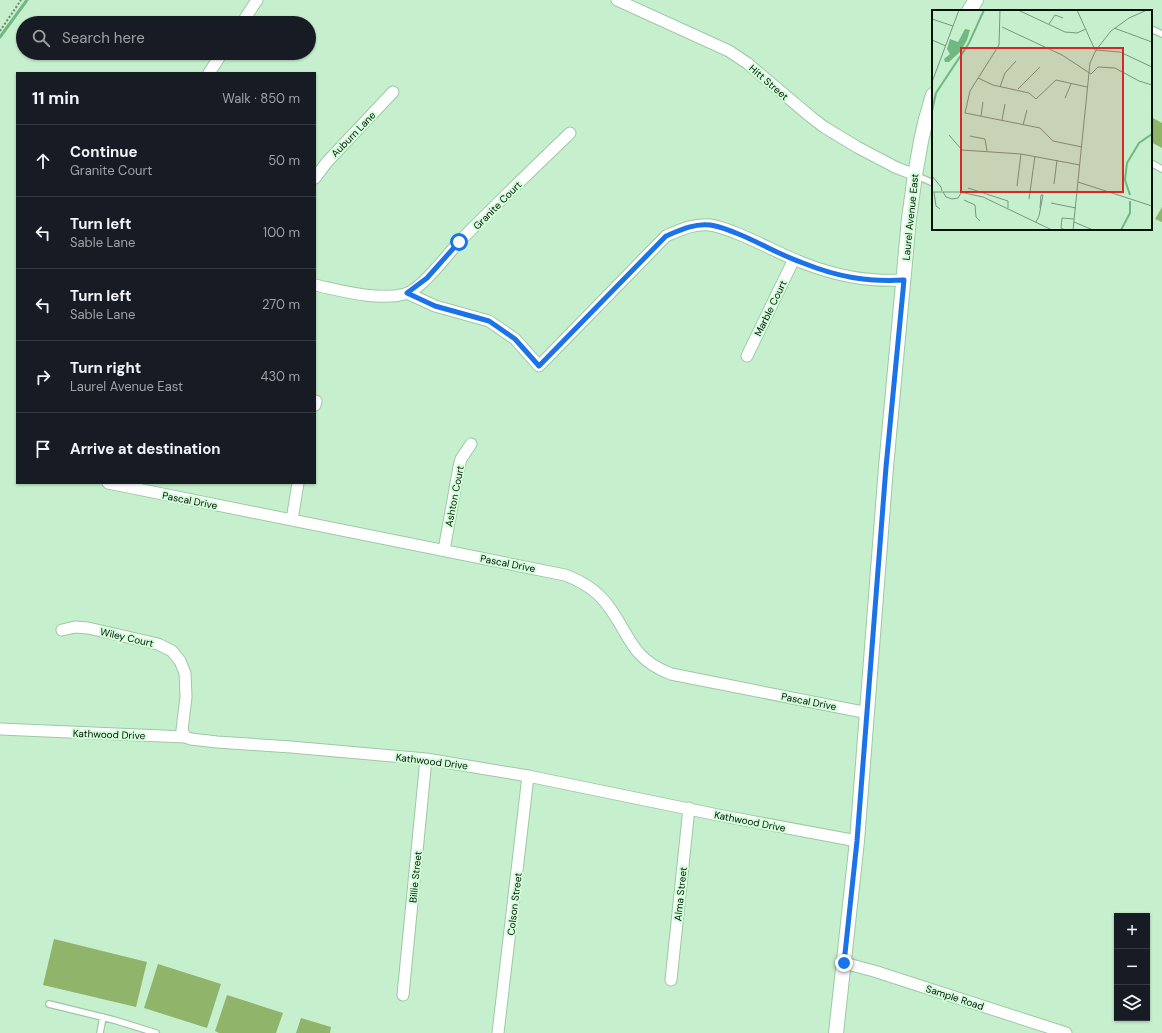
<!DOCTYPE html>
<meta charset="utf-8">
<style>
body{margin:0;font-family:"DM Sans",sans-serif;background:#242831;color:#f1f3f6}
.controls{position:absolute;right:12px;bottom:12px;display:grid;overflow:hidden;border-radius:0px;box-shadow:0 1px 3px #0004}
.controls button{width:36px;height:36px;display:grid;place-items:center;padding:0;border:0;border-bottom:1px solid #363941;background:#171b24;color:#f1f3f6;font:20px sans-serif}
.stop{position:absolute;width:12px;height:12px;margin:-9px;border:3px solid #1a73e8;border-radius:50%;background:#fff}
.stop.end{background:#1a73e8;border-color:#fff;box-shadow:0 1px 4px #0008}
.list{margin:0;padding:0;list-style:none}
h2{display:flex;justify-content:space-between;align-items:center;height:52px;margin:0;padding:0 16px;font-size:17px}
h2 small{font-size:13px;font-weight:400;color:#9ea1a6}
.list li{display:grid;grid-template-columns:26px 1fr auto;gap:12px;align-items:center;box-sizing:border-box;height:72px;padding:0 16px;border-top:1px solid #363941}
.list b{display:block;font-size:15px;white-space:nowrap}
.list p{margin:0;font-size:13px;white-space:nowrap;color:#9ea1a6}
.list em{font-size:13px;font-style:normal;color:#9ea1a6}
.icon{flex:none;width:22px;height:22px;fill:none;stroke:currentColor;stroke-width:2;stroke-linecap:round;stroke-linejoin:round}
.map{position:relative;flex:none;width:1162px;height:1033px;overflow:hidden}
.search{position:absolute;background:#171b24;box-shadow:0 1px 3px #0004;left:16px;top:16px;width:300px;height:44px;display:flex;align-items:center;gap:10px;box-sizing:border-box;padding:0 14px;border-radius:22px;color:#9ea1a6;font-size:15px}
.panel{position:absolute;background:#171b24;box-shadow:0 1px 3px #0004;left:16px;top:72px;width:300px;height:412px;border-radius:0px}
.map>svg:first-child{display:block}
</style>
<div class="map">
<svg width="1162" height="1033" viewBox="0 0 1162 1033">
<rect width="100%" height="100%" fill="#c6f0cd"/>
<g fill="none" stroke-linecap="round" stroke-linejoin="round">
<path stroke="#71b880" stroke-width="3" d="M0,37L27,0"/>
</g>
<path fill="#90b469" d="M1151,117L1162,123V148L1151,142Z
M1162,207V222L1155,219Z
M54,939L147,962L136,1007L43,985Z
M158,964L221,984L207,1028L144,1008Z
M227,995L283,1013L276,1033H219L215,1031Z
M301,1018L331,1027L330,1033H296Z"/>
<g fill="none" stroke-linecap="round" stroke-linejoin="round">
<g stroke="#9ec8a5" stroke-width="8">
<path id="service" d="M1151,29L1162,34
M1151,163L1162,169
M915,175L933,183
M49,1004L114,1020L156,1033
M100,1033L103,1017"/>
</g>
<g stroke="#9ec8a5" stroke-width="13">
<path id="minor" d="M617,0L729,51L747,63L811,117L824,127L857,147L895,167L915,175
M242,23L257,0
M209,73L222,53
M315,178L327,162L393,92
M315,285C343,291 377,301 405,294C421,290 447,255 459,242C495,205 533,169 570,133
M407,293L435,306L489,321L515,339L539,366L666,236C680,230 695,223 710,225C719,226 728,230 736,233C759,242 780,254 803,263C837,276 867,282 904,280
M747,356L794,259
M315,405L316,401
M108,483L565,575C581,581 595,589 606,603C630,633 629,658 671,674L868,713
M292,520L298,483
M444,550L459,467L461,459L471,444
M62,630L75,627L88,628L158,644L172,651L180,661L185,673L186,697L182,730L185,737
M0,729L185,737L191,739L217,742L291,747L426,759L528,776L718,815L857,841
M844,963L874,971L1066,1033
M671,980L689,808
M403,995L426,759
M498,1033L528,776"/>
</g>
<g stroke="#9ec8a5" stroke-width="16">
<path id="tertiary" d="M969,11L976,0
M836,1033L857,841L886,467L909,219L915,175L921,141L926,119L933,95"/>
</g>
<path stroke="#6a876f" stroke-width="2" stroke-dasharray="2 2" stroke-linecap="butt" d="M0,31L21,0"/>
<use href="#service" stroke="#fff" stroke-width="5.5"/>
<use href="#minor" stroke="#fff" stroke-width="11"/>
<use href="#tertiary" stroke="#fff" stroke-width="14"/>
</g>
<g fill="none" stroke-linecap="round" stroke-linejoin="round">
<path stroke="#1a73e8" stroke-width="5" d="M459,242L427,278L407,293L435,306L489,321L515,339L539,366L666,236C680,230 695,223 710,225C719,226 728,230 736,233C759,242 780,255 803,263C838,277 866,282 904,280L886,467L857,841L844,963"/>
</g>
<g text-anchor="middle" stroke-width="4" stroke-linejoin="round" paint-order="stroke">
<g font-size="10" fill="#041207" stroke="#d3feda">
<text transform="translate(769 82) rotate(41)" y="4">Hitt Street</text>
<text transform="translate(353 134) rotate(-46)" y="4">Auburn Lane</text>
<text transform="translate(497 205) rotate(-45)" y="4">Granite Court</text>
<text transform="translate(910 217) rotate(-84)" y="4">Laurel Avenue East</text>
<text transform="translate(770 308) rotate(-64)" y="4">Marble Court</text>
<text transform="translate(454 496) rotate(-79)" y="4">Ashton Court</text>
<text transform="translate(190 500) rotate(11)" y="4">Pascal Drive</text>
<text transform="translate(508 563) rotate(11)" y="4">Pascal Drive</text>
<text transform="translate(127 637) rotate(13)" y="4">Wiley Court</text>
<text transform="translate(809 701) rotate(11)" y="4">Pascal Drive</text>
<text transform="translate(109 734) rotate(2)" y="4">Kathwood Drive</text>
<text transform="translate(432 761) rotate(7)" y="4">Kathwood Drive</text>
<text transform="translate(750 821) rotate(11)" y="4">Kathwood Drive</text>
<text transform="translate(415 877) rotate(-84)" y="4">Billie Street</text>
<text transform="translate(680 894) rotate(-84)" y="4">Alma Street</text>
<text transform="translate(514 904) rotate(-83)" y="4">Colson Street</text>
<text transform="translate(955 997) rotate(18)" y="4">Sample Road</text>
</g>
</g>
<g transform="translate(932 10)">
<rect width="220" height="220" fill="#c6f0cd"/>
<path d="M33,19L38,20L35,30L29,41L17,52H13L12,49L18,44L15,39L18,29L26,32Z" fill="#71b880"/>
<path fill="none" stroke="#71b880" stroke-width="2" d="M0,101L4,83L37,33L52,0M198,185L193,170L195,153L207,133L220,124M189,220L198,203V191"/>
<path fill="none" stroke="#78977e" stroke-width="1" d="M68,0L67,35L38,81L33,103L108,118L121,131L150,137M86,0L133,22L145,23L154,19M145,0L163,40M0,9L21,16M117,14L123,5L131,8M70,17L130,45L159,64L166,57L183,58L207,71L220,75M182,18L220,32M0,30L14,36M164,40L188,42L220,57M46,68L61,75L97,83L104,89L124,70L155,77M0,72L27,0M68,77L73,63L84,51M86,79L108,57M133,88L139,74M49,106L51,92M70,110L73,94M91,115L95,100M17,125L30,140L89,144L148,155M38,126L53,129L55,141M0,166L9,177L10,181M146,172L220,196M122,174L125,150M85,176L89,144M36,178L76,191V198M0,182H28L51,187L120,220M2,182L4,196L8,199M11,182L14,187L20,189L26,188L29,183M97,189L103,146M32,190L43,195L44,207L48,211M119,193L144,198M104,212L107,206L111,185H109L108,198M142,212L161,220M133,220L129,218L130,208L142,209M141,220L158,53L164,40L179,21L197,8L215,0"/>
<path fill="#d62828" fill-opacity="0.15" stroke="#d62828" stroke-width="2" d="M29,38H191V182H29Z"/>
<rect width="220" height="220" fill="none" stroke="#041207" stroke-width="2"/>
</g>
</svg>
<div class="controls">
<button>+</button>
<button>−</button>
<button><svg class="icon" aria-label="layers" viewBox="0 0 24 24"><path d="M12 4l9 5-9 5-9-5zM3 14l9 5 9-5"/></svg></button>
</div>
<div class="stop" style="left:459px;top:242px"></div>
<div class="stop end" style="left:844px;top:963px"></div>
<div class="search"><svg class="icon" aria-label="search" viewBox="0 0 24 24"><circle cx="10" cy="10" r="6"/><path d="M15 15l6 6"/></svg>Search here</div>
<section class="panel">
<h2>11 min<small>Walk · 850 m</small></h2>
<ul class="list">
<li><svg class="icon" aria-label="ahead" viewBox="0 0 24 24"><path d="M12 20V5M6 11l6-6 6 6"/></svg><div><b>Continue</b><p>Granite Court</p></div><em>50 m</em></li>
<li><svg class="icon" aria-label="left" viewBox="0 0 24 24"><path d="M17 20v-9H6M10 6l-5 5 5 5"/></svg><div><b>Turn left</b><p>Sable Lane</p></div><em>100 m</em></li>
<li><svg class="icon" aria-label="left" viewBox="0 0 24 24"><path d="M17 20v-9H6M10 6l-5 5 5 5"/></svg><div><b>Turn left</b><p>Sable Lane</p></div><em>270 m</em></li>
<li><svg class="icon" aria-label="right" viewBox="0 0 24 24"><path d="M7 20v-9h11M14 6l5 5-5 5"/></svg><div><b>Turn right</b><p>Laurel Avenue East</p></div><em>430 m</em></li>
<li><svg class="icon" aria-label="arrive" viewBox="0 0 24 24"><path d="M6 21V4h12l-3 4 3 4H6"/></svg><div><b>Arrive at destination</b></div></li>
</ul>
</section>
</div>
